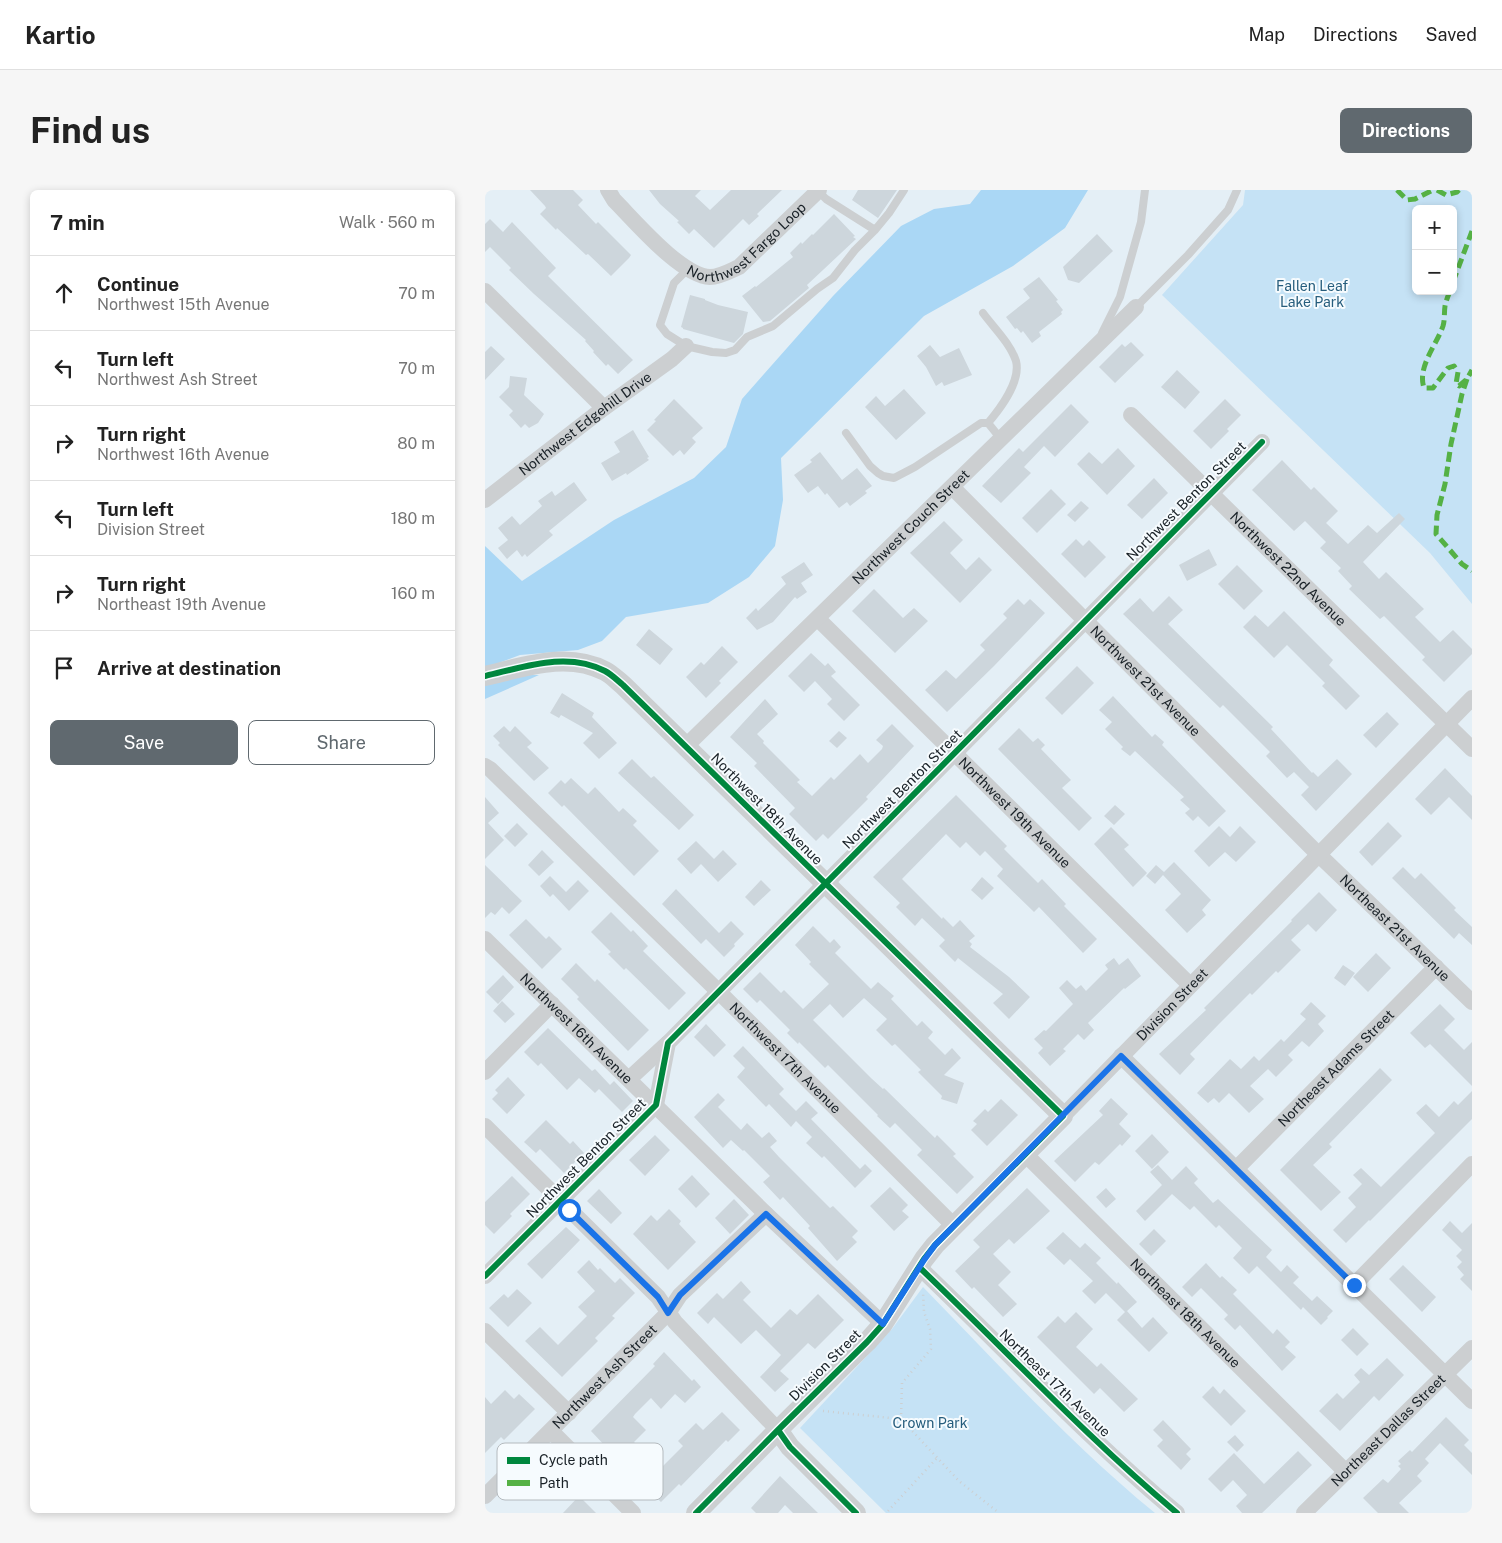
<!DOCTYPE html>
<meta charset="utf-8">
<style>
body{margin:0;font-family:"Public Sans",sans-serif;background:#f6f6f6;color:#222}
.controls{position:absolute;right:15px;top:15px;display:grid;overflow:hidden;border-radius:8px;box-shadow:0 2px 8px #0003}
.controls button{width:45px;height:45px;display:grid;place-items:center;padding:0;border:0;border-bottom:1px solid #e0e0e0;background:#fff;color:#222;font:25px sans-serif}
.stop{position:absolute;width:15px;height:15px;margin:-11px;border:4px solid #1a73e8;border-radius:50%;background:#fff}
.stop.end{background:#1a73e8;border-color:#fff;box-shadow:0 1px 5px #0008}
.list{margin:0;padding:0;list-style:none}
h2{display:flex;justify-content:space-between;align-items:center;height:65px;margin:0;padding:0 20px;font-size:21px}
h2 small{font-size:16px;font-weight:400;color:#767676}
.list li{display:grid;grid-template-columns:32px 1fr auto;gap:15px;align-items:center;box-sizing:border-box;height:75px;padding:0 20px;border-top:1px solid #e0e0e0}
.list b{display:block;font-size:19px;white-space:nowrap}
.list p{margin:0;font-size:16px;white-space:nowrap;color:#767676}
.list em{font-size:16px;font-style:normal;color:#767676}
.actions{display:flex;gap:10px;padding:15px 20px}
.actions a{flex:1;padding:11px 0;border:1px solid #60696f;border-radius:8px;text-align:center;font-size:18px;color:#60696f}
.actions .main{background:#60696f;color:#fff}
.icon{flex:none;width:28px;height:28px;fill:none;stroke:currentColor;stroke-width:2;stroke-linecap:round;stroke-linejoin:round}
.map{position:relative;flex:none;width:987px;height:1323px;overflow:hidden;border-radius:8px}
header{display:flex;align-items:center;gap:30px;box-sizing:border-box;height:70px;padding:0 25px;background:#fff;border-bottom:1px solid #e0e0e0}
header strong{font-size:24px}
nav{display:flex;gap:28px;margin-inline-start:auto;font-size:18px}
.intro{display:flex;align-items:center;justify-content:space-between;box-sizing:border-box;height:120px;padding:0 30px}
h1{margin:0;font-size:35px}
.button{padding:12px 22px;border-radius:8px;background:#60696f;color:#fff;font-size:18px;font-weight:700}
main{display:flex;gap:30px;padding:0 30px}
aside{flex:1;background:#fff;border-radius:8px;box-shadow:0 2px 8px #0003}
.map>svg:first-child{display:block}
</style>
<header>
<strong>Kartio</strong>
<nav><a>Map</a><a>Directions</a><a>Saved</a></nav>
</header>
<div class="intro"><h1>Find us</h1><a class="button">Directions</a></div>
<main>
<aside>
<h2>7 min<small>Walk · 560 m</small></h2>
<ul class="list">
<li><svg class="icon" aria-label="ahead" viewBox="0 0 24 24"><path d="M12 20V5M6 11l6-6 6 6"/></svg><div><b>Continue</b><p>Northwest 15th Avenue</p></div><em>70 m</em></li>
<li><svg class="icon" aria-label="left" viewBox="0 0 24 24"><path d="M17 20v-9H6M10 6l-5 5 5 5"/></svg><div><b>Turn left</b><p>Northwest Ash Street</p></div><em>70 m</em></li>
<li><svg class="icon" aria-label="right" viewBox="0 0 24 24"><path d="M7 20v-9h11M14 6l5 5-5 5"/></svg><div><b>Turn right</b><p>Northwest 16th Avenue</p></div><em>80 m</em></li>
<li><svg class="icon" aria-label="left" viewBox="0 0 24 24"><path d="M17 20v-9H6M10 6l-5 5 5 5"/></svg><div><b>Turn left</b><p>Division Street</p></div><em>180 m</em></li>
<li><svg class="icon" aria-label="right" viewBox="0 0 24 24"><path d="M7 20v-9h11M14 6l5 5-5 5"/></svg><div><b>Turn right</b><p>Northeast 19th Avenue</p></div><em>160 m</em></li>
<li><svg class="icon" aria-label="arrive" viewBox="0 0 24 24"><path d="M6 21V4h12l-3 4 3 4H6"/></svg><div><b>Arrive at destination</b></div></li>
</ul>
<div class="actions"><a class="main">Save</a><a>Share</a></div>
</aside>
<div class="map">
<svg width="987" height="1323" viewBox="0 0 987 1323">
<rect width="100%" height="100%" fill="#e4eff6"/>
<path fill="#c5e2f5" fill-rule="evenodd" d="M760,0H987V414L945,363L677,105L758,15ZM931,19H968V101H931Z
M438,1097C513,1174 587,1255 670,1323H401L315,1238L407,1139Z"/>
<path fill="#aad7f5" d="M496,0H603L580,38L528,76L439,126L296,268L298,310L290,356L264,387L223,413L141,427L117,451L93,460L35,465L0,478V356L37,391L129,330L209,288L241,257L257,209L348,106L416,36L449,19L485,14Z
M41,485H54L0,509V493Z"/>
<path fill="#cdd6dc" d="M45,0H88L98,10L93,15L111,34L113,32L146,65L144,68L126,86L103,64L101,65L72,38L71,40L55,24L61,18L60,16Z
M164,0H216L210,6L225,20L246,0H297L272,24L274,26L264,35L258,29L229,58L209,39L204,44L192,32L194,31L175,14Z
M373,0H412L393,28L367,10Z
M349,24L370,46L368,47L371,49L322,95L324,98L285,131L278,132L257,106L270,96L271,97L308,67L305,63L316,52L317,54L327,44L328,45Z
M5,29L18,42L27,32L71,78L63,86L148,170L133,184L123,174L121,176L108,162L109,161L100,151L101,150L49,104L24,80L26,78L5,57L0,62V34Z
M612,44L628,61L594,93L583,90L578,77Z
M554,87L573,110L571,111L578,120L576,122L577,124L554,142L556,146L547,153L538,141L536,143L532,138L530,139L521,127L545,108L538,99Z
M205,105L220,109V110L233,115L263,122L258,144L249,153L198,139V138L196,137Z
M646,152L659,165L630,193L614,177L637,154L640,157Z
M445,155L455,167L474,158L487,185L459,196L457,192L451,196L441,177L432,166Z
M6,156L20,169L0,190V162Z
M692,180L715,202L700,219L676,197Z
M25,186L42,188L39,205L59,224L53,233L44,238L40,234L36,238L24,225L28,221L14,207L24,197Z
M419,199L441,223L411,250L380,217L391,206L400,216Z
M189,209L218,238L207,248L211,252L199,265L195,260L188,266L162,240L171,231L169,230Z
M740,209L756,225L742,239L744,241L726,259L708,241Z
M586,214L604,232L570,267L559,256L539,277L546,283L516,313L497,296L534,258L538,262Z
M148,240L164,267L162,268L164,270L142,285L141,283L127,291L116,273L135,262L129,252Z
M633,258L650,276L622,305L592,274L604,262L617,274Z
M335,262L357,290L372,278L387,296L380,301L382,303L365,316L362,312L354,318L342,303L340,305L333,296L323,303L309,285L327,272L325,270Z
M797,270L826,300L829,297L853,321L841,333L863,354L883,335L892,343L914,323L920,329L878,372L894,389L901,382L939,419L930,427L955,452L968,440L987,459V464L959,492L937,470L940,467L899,426L895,429L864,399L867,396L853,381L856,378L835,358L841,352L820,331L809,341L767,300Z
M669,288L683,303L657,329L642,315Z
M89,292L102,310L64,341L68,345L42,367L40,364L37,367L32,360L22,369L13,358L23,350L13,338L27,326L35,335L57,316L53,311L67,301L70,306Z
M566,299L581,314L552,343L537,328Z
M596,311L604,318L590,332L582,325Z
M459,331L478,350L465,363L481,380L494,367L507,380L475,413L425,363Z
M591,349L598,356L604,350L621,367L600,388L576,364Z
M724,359L732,375L702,391L694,375Z
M319,372L328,385L316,393L322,402L312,409L310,407L288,432L272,440L261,428L271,418L273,421L301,394L296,387Z
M752,375L778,401L759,420L733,394Z
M389,399L418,428L429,418L443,431L410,463L367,421Z
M684,406L698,420L683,434L788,537L786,539L827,583L828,582L833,587L852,569L867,584L831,621L816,605L824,597L809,582L802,588L781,566L785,562L738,515L735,518L638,424L655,408L668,422Z
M533,409L539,415L545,409L560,423L509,476L462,522L440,500L461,480L471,489L500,460L495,455L522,428L518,424Z
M799,421L848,470L844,475L875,506L861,520L837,496L840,493L802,455L789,468L758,437L770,425L783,437Z
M164,439L188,459L175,475L151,455Z
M237,456L253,472L234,491L236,493L221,508L201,487L216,472L219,475Z
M326,463L340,476L343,473L351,482L346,486L375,515L359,531L342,514L347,509L330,491L319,502L303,486Z
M592,476L609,493L577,525L560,508Z
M77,503L109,523L107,527L132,553L114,569L98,553L108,543L76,525L74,528L65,523Z
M628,506L667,547L670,544L679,552L677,555L741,621L724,637L713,626L708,631L700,623L705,619L695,610L699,607L650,561L645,566L636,559L638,557L620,539L627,532L614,520Z
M280,509L293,524L272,544L279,551L278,553L315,590L312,592L327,606L346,587L349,590L375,564L383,573L397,559L398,556L391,550L407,534L429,556L381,607L383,609L343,649L338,644L331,651L304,624L310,618L269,576L272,573L245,547Z
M902,522L914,534L891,558L878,545Z
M19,536L25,542L30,536L47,553L42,557L64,578L49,591L13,555L15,553L8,546Z
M534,538L548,552L553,548L560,555L556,559L586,590L577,598L607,628L594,641L513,559Z
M354,541L362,548L352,558L344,551Z
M147,569L166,588L169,586L209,625L194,640L133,583Z
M960,578L987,606V630L964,607L946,625L930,609Z
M86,588L103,604L110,597L134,622L138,618L152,631L148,635L174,661L149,686L79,615L77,617L63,603L76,590L80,594Z
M471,605L522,656L519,659L553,693L557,689L581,714L579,716L612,749L598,763L554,717L549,722L512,686L518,679L500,661L495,666L481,652L475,658L461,644L417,689L457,729L458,727L468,737L475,730L490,746L484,751L487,754L485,757L524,787L545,807L524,829L508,813L518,804L473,768L470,772L454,756L460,750L437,728L430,736L411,717L415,713L388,687Z
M0,607L14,623L3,633L19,650L0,669Z
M630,615L640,624L629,635L619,626Z
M903,632L917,646L887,676L874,662Z
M32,633L43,644L30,657L19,646Z
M734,636L745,647L755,636L771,652L751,672L740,662L724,677L709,661Z
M626,637L644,655L639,659L662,683L648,697L609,654Z
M211,651L229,669L238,660L252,674L233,692L216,674L206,684L192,669Z
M57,660L69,672L54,686L43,675Z
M689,672L726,710L717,720L721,725L702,743L680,720L696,704L678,685L670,694L661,686L671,675L679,682Z
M0,675L37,711L24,724L17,717L10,725L6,722L0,728Z
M918,677L930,689L936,683L971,718L969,720L987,737V755L974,743L969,749L907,688Z
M65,686L81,702L93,690L104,701L84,721L68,704L65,707L55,696Z
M497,687L509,698L497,710L486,700Z
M276,690L286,700L269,716L260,707Z
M191,699L234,743L246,731L259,744L249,754L250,756L239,767L221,749L216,754L177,714Z
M834,702L852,720L831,742L823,734L806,750L816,760L793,783L791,781L767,805L765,803L734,834L705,864L710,869L695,885L674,864L721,820L719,818L807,731L806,730Z
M126,722L146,742L148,740L163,756L158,761L201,803L184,820L141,778L139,780L123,764L126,762L106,742Z
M41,729L61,749L64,746L77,759L57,779L24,745Z
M328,736L345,753L349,749L356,757L350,763L386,799L393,792L409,806L406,809L432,836L437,831L448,842L443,848L460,865L467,858L476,868L459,885L479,893L472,914L456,909L457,906L433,882L436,880L410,854L407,856L391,840L402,829L379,808L358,828L345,814L328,830L386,888L398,899L399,898L450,948L452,945L471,964L468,966L489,987L472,1004L432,965L437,960L410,933L405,938L392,926L393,925L343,875L340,878L314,852L313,854L302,843L305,840L275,810L272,813L258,799L275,782L296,803L299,800L318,819L344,794L324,774L326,772L310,755Z
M891,763L906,778L883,802L868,787Z
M629,768L634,775L643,768L656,786L640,799L639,798L603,833L609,840L599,850L593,844L578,859L581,861L565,876L553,863L558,858L549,849L559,840L561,841L588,814L574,798L582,790L591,799L596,795L601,801L623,779L620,775Z
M91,773L110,792L112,789L164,840L143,861L92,809L94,807L76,789Z
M858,775L870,783L860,796L849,788Z
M18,785L29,797L13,814L1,802Z
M17,811L30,824L20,833L8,821Z
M826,812L841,826L833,834L839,841L824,857L817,851L803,865L808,870L791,887L783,879L765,896L779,909L764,923L744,903L734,913L729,908L723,913L712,903L745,869L756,879L769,866L774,871L796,849L799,852L821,829L815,824Z
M955,814L970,829L959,840L979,860L987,852V896L945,854L940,858L925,843Z
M221,834L241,855L229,867L209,847Z
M63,838L107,881L110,879L125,895L129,891L148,911L137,922L114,899L110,903L94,888L82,900L56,873L53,876L39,862Z
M258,856L299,899L294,904L311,921L321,911L333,923L326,929L375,979L380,974L387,981L370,998L339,966L337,968L321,953L327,947L311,931L306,937L284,914L281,917L252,887L260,878L248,866Z
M895,878L907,890L844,954L847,957L828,975L856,1002L836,1021L795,980Z
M23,887L40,905L22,924L7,909L13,903L10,900Z
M987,901V929L885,1031L884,1030L861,1053L848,1040L871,1017L863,1008L877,994L868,985L876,978L896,997L950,943L931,923L941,914L954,927L969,911L973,915Z
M233,903L240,910L233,917L256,940L262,933L277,948L284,942L292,951L285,957L294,967L345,1018L348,1016L373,1041L367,1047L372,1052L352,1071L323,1038L325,1036L298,1007L295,1010L278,992L285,986L259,960L258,961L246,950L238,958L209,927Z
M626,908L643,924L634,934L646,946L637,956L635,954L614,975L610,972L590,992L569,971L618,925L614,921Z
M516,909L533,925L502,956L486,940L492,934L488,931L500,919L503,922Z
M61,930L85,954L88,951L99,963L79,983L55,959L51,963L39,952Z
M667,944L684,962L667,979L650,961Z
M170,945L185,960L160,986L144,970Z
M673,975L687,990L701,976L713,989L709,993L728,1013L733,1009L787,1060L781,1067L796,1082L802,1075L814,1087L808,1093L827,1111L832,1106L848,1121L842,1127L843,1128L836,1135L818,1117L816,1120L772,1076L764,1084L748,1068L757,1058L734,1035L731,1038L709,1016L705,1020L687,1004L660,1031L651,1021L677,995L665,982Z
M207,985L225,1004L211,1018L193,999Z
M27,986L45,1004L25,1024L27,1026L9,1044L0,1035V1012Z
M405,997L423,1015L417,1021L424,1027L409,1041L385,1016Z
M542,998L565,1021L529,1054L524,1049L508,1064L526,1082L513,1095L532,1114L518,1127L489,1097L487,1099L470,1081L495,1057L488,1050Z
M621,998L631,1009L621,1018L611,1007Z
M114,999L137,1023L126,1034L102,1011Z
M249,1009L264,1025L245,1044L230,1028Z
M184,1019L196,1031L194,1034L211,1052L183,1080L148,1044L166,1025L172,1031Z
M965,1031L977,1043L987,1033V1101L975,1089L979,1085L972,1077L977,1072L971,1066L977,1060L957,1040Z
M81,1037L95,1050L57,1089L42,1074Z
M669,1039L681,1051L666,1066L654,1054Z
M578,1042L595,1058L600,1053L616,1068L611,1073L632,1094L633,1092L652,1112L642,1121L657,1138L668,1127L683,1143L664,1162L632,1130L640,1122L621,1103L610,1114L597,1101L608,1091L585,1069L579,1075L561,1058Z
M104,1070L113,1080L115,1078L130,1093L135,1088L150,1103L127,1126L130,1128L110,1148L113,1151L77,1187L40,1151L55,1137L73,1155L102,1126L93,1117L110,1101L92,1082Z
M721,1073L735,1088L737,1086L752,1100L748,1104L788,1144L792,1139L805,1152L800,1157L811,1167L797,1181L755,1135L750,1140L739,1129L743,1125L716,1098L707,1107L697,1097Z
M918,1075L951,1107L937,1122L904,1089Z
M256,1091L266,1102L258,1110L286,1138L305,1119L312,1125L333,1104L359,1130L330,1159L323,1153L295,1181L304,1189L290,1202L275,1187L296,1165L271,1140L256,1154L229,1127L223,1134L212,1123L232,1103L238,1109Z
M32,1099L47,1113L23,1137L4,1118L19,1104L23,1108Z
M591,1122L608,1139L591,1157L612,1177L616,1173L653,1209L639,1222L615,1198L609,1204L552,1147L573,1126L580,1133Z
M868,1138L884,1154L872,1166L856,1150Z
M179,1162L207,1191L209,1189L216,1197L200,1213L190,1204L176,1219L166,1208L150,1224L148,1227L161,1240L149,1252L155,1258L153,1261L173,1281L198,1256L193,1251L211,1233L218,1240L237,1222L255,1240L243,1252L241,1250L196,1296L194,1294L176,1312L162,1299L164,1297L140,1273L138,1275L106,1241L170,1176L168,1174Z
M902,1168L919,1185L894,1211L889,1206L855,1241L834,1221L852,1203L858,1209L875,1192L869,1185L876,1178L884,1185Z
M728,1196L735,1204L739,1199L761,1221L746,1236L717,1207Z
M20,1200L29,1209L34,1204L50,1219L19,1250L16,1247L0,1263V1207L6,1214Z
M961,1227L984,1250L979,1255L987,1263V1285L955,1253L940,1269L944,1273L932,1286L937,1291L914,1313L924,1323H893L878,1308L898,1289L903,1293L916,1279L913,1276L916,1274L913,1271L925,1260L927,1262Z
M678,1230L706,1259L701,1264L706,1269L696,1280L672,1256L678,1250L668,1240Z
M750,1245L759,1255L752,1262L742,1252Z
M813,1261L827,1275L777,1323H757L751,1316L762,1305L748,1290L736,1302L723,1289L749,1263L779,1294Z
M295,1286L333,1323H308L300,1315L293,1323H271L266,1318Z
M94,1306L111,1323H78Z"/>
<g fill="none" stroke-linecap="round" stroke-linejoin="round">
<path stroke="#cccfd1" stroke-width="2.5" stroke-dasharray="1 4" stroke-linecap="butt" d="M338,1221L416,1229L474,1291L514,1323
M416,1229L417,1193L446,1159L445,1139L439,1122L438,1102
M403,1321L452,1268"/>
<path stroke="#cccfd1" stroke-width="8" d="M333,1L341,9L390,40
M203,79L189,93L175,135L182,144L201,156L227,162L241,163L250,160L262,147L288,136L332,99L348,88L370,60L390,40L404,23L419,0
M651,117L703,65L743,20L752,0
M498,123C509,138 525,153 531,171C536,191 515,219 503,233
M617,143L635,107L656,32L660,0
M361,243L385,276L393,283L398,286L409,288L430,277L496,233H503L516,249"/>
<g stroke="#cccfd1" stroke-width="16">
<path id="s1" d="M123,0L129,10C150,31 196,86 225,87C235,87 245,81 254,77L334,0"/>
<path d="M0,101L119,218"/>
<path id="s2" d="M646,225L987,559"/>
<path id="s3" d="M467,297L833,664L987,812"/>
<path id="s4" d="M0,310L119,218L187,169L201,156"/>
<path id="s5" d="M333,429L705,795"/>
<path id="s6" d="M201,556L651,117"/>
<path id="s7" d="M0,576L5,579L234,802L469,1036"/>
<path id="s8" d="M0,749L281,1024L398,1134"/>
<path d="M636,866L987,1211"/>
<path d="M0,882L67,814"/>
<path d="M144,889L183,853"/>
<path id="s9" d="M578,926L987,508"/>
<path d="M0,936L173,1107L190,1132L293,1240"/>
<path id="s10" d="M540,964L861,1282"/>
<path id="s11" d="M751,979L951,777"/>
<path d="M434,1077C520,1159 601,1247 692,1323"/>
<path d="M0,1086L171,915L183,853L777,252"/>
<path d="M869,1095L987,974"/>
<path d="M0,1141L84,1223"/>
<path d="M66,1241L148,1323"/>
<path id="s12" d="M0,1306L183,1123L195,1105L281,1024"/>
<path id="s13" d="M819,1323L987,1158"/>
</g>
<path stroke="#cccfd1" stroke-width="20" d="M0,486C39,477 82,461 120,481C126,484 132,490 138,495L578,926L450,1055L439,1069L398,1134L382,1152L293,1240L211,1323
M293,1240L305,1257L371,1323"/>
<path stroke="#55b145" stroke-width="5" stroke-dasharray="10 5" stroke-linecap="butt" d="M912,0L922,10L930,9L948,0
M952,0L961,5L972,2L974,0
M968,92L987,41
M965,101C963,106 961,111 960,116C959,123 960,129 958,136C951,156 932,177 939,198H948L963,178L969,176L973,182L971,194L974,196L982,189L987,180
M982,189L977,204L966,254L960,294L952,325L951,344L977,374L987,381"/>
<g stroke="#f6fbfe" stroke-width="9">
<path id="cycleway" d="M0,486C39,477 82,461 120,481C126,484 132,490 138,495L578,926L450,1055L439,1069L398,1134L382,1152L293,1240L211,1323
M434,1077C520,1159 601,1247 692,1323
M0,1086L171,915L183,853L777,252
M293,1240L305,1257L371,1323"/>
</g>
<use href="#cycleway" stroke="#00873e" stroke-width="6"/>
</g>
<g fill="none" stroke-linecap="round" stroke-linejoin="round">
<path stroke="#1a73e8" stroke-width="6" d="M84,1020L173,1107L183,1123L195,1105L281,1024L398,1134L439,1070L450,1055L636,866L869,1095"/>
</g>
<g text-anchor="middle" stroke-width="4" stroke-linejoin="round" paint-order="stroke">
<g font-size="14" fill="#192127" stroke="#f6fbfe">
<text dy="5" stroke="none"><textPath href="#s1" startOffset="185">Northwest Fargo Loop</textPath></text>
<text dy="5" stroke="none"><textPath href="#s4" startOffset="126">Northwest Edgehill Drive</textPath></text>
<text transform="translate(701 311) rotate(-45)" y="5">Northwest Benton Street</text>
<text dy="5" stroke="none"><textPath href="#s6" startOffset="314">Northwest Couch Street</textPath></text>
<text dy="5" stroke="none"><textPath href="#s2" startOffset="220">Northwest 22nd Avenue</textPath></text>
<text dy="5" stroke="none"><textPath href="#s3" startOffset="274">Northwest 21st Avenue</textPath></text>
<text transform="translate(417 599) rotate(-45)" y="5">Northwest Benton Street</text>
<text transform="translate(282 619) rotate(45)" y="5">Northwest 18th Avenue</text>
<text dy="5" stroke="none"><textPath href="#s5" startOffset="276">Northwest 19th Avenue</textPath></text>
<text dy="5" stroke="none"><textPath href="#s3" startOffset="625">Northeast 21st Avenue</textPath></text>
<text dy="5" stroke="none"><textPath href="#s9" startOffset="156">Division Street</textPath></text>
<text dy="5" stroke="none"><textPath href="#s8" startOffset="128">Northwest 16th Avenue</textPath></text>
<text dy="5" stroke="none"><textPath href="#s7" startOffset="419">Northwest 17th Avenue</textPath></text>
<text dy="5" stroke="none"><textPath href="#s11" startOffset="142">Northeast Adams Street</textPath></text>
<text transform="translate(101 968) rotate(-45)" y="5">Northwest Benton Street</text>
<text dy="5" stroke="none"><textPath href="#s10" startOffset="226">Northeast 18th Avenue</textPath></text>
<text transform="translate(340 1175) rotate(-45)" y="5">Division Street</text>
<text dy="5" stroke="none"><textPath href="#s12" startOffset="169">Northwest Ash Street</textPath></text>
<text transform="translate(570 1193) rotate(44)" y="5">Northeast 17th Avenue</text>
<text dy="5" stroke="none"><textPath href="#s13" startOffset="118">Northeast Dallas Street</textPath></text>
</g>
<g font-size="14" fill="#265d7d" stroke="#f6fbfe">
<text x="827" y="101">Fallen Leaf<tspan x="827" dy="16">Lake Park</tspan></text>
<text x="445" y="1238">Crown Park</text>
</g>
</g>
<rect x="12" y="1253" width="166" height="57" rx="8" fill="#f6fbfe" stroke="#b4babe" stroke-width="1"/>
<rect x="22" y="1267" width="23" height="7" fill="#00873e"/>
<rect x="22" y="1290" width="23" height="6" fill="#55b145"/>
<g font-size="14" fill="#192127">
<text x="54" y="1275">Cycle path</text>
<text x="54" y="1298">Path</text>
</g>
</svg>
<div class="controls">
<button>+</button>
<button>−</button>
</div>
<div class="stop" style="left:84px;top:1020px"></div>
<div class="stop end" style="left:869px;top:1095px"></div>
</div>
</main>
